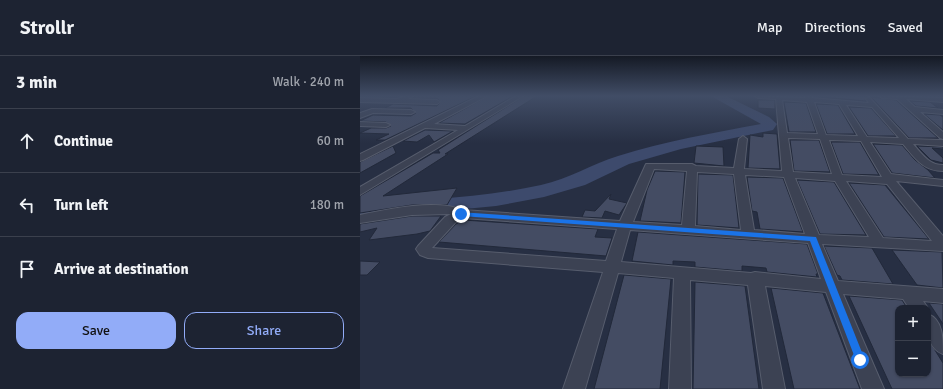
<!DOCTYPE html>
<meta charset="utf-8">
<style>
body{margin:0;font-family:Signika,sans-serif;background:#2a2f3e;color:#f1f3f6}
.controls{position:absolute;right:12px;bottom:12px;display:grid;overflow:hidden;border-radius:8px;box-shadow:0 1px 3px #0004}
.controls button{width:36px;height:36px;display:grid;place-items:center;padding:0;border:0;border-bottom:1px solid #3b404d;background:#1d2332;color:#f1f3f6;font:20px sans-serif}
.stop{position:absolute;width:12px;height:12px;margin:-9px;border:3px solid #1a73e8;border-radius:50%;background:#fff}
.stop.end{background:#1a73e8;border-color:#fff;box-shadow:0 1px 4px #0008}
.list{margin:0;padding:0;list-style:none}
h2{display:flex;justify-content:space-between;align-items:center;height:52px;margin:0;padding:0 16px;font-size:17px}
h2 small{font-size:13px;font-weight:400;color:#a0a4ac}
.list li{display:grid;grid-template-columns:26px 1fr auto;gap:12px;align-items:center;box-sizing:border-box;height:64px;padding:0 16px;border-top:1px solid #3b404d}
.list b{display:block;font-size:15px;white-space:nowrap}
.list em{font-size:13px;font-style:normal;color:#a0a4ac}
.actions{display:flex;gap:8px;padding:12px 16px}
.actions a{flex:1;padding:9px 0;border:1px solid #92acf8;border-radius:12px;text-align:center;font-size:14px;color:#92acf8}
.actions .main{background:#92acf8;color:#111}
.icon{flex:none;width:22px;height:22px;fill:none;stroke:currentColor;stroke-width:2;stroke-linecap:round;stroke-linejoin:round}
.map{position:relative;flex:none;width:583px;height:333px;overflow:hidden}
header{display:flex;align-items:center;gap:24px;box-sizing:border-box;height:56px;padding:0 20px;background:#1d2332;border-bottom:1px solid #3b404d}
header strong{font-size:19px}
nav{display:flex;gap:22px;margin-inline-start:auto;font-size:14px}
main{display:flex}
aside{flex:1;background:#1d2332}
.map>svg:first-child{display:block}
</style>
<header>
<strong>Strollr</strong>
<nav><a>Map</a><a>Directions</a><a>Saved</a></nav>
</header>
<main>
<aside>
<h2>3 min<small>Walk · 240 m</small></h2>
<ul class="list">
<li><svg class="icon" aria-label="ahead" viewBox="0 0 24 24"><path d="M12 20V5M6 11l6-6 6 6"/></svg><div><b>Continue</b></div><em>60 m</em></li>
<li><svg class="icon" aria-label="left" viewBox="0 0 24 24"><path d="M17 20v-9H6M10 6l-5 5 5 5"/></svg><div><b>Turn left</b></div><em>180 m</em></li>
<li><svg class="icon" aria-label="arrive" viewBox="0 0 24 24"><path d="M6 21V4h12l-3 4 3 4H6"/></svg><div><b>Arrive at destination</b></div></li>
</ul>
<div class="actions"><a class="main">Save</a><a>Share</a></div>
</aside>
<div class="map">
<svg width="583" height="333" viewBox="0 0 583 333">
<rect width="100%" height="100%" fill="#272f43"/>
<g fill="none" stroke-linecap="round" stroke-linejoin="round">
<path fill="#3d4a6c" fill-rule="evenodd" d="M351,40H366L409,61L417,68L413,74L321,93L269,108L225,129L184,141L136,150L0,163V149C60,144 122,142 181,129C209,123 232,108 258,100C305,85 353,77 401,68Z"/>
</g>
<path fill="#444c63" stroke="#22293a" d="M54,40H116L25,84H16L29,78L0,77L11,72H26L31,70L26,66L0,65L13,59L51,60L56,57L51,52H25L33,48L77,50L81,46L77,42H53Z
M128,40H153L105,68L79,67Z
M164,40H177L85,98H88L23,140L97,132L87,149H52L0,157V140L73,97H80L78,94Z
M453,40H498L507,41L505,43L506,45Z
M511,41L536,44L578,82H549Z
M398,44H415V53L398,52Z
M550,45L570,46L578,52L556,50Z
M424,46L446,47L456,76H429Z
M456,48L478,49L495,78H467Z
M489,51L511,52L536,80H508Z
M564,58L580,59L583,61V74Z
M65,74L93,75L74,86L69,79L57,86L43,85Z
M403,77L417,78L420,113L388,112L390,79L403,81Z
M430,84H459L470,116L434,115Z
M471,86H500L519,119L483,118Z
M513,88L542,89L555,104L568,114L575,122L532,117Z
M33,90L36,97L0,117V106Z
M336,90L363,91L364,110L334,107Z
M557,90L583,91V93L572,92L583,102V107L571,104Z
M295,115L325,116L321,167L280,165L287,134Z
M338,118L373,119L379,172L337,169Z
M387,121L423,122L443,176L400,173L397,156L392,155Z
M437,124L474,126L506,179L460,178Z
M489,127L525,129L569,183L524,181Z
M251,138L249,143L267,147L259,159L245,155L242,162L222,161L225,154L235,155Z
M52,160H81L70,175L57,178L9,184L17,172L0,176V168Z
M103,164L238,173L235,181L252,182L246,200L79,186L96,168Z
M278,176L447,188L458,218H456L457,221L407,216L406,212L382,210V215L335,211V206L313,205V209L272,205Z
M464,190L512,192L533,228L482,224L480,220L477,219Z
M532,194L582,196L583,232L557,229Z
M0,205L20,206L7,219H0Z
M264,219L311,223L300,333H234Z
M335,226L385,230L399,333H333Z
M411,232L463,237L500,333H434Z
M489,240L542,244L547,252H538V318H568V283L583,307V333H532Z
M569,247L583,248V268Z"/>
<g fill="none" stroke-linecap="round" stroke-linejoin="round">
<g stroke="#575d6d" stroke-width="2">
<path id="minor" d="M45,40H53L48,43L77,44L80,46L77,48L0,46V42L37,43Z
M119,40H127L74,68L105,70L156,40H163L0,139V131L98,74L65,72L3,104L0,105V98Z
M395,40L445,42V40H451L452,42L509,47L506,43L509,41L548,83L583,84V90L553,88C562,98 569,109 583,109V115C563,115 555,102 543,88L510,86L531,118L583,124V130L536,125L583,180V195L462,188L478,225L583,233V247L563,245L568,252H549L543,243L483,238L524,333H502L466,236L405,230L425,333H403L388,229L330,224L331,333H309L314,222L258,217L225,333H203L243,216L68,202L60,199L56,193L58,190L85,161L91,158L52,159L0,167V159C29,153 75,143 103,154L260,165L286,108H332L336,110L374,112L379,83L383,80L387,83L384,113L422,115L416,43L398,42ZM422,44L447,46L458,78L427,77ZM454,46L479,48L498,80L466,79ZM486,49L512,51L539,82L507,81ZM428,82L460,83L472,118L433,116ZM469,84L501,85L522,121L482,119ZM294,113L327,115L322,169L273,166ZM337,116L374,118L381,174L335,170ZM385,119L424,121L445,178L394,174ZM435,122L475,125L509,181L459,179ZM486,125L527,128L572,185L523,182ZM103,162L257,173L246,205L72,192L95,167ZM270,174L448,187L461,223L395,216L391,217L261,206Z
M519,40L583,42V46L546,43L555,51L583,54V58L560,56L583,76V83L580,82L537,43L522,42Z
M12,53L51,54L55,56L51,58L13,57L0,62V57Z
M0,66L26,67L30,69L26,71L0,70Z
M568,258C583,264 583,282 583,298C566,291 568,274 568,258Z"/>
</g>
<use href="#minor" fill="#3c4253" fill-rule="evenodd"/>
</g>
<linearGradient id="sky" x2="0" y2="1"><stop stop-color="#151a25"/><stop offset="0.46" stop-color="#414d66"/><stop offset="1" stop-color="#414d66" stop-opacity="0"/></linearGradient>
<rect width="583" height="87" fill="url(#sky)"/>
<path fill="#1a73e8" d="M99,156L456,181L505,304L504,307L500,309L497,307L450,185L101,160L98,158Z"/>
</svg>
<div class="controls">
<button>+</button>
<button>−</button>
</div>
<div class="stop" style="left:500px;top:304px"></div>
<div class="stop end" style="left:101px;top:158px"></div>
</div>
</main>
